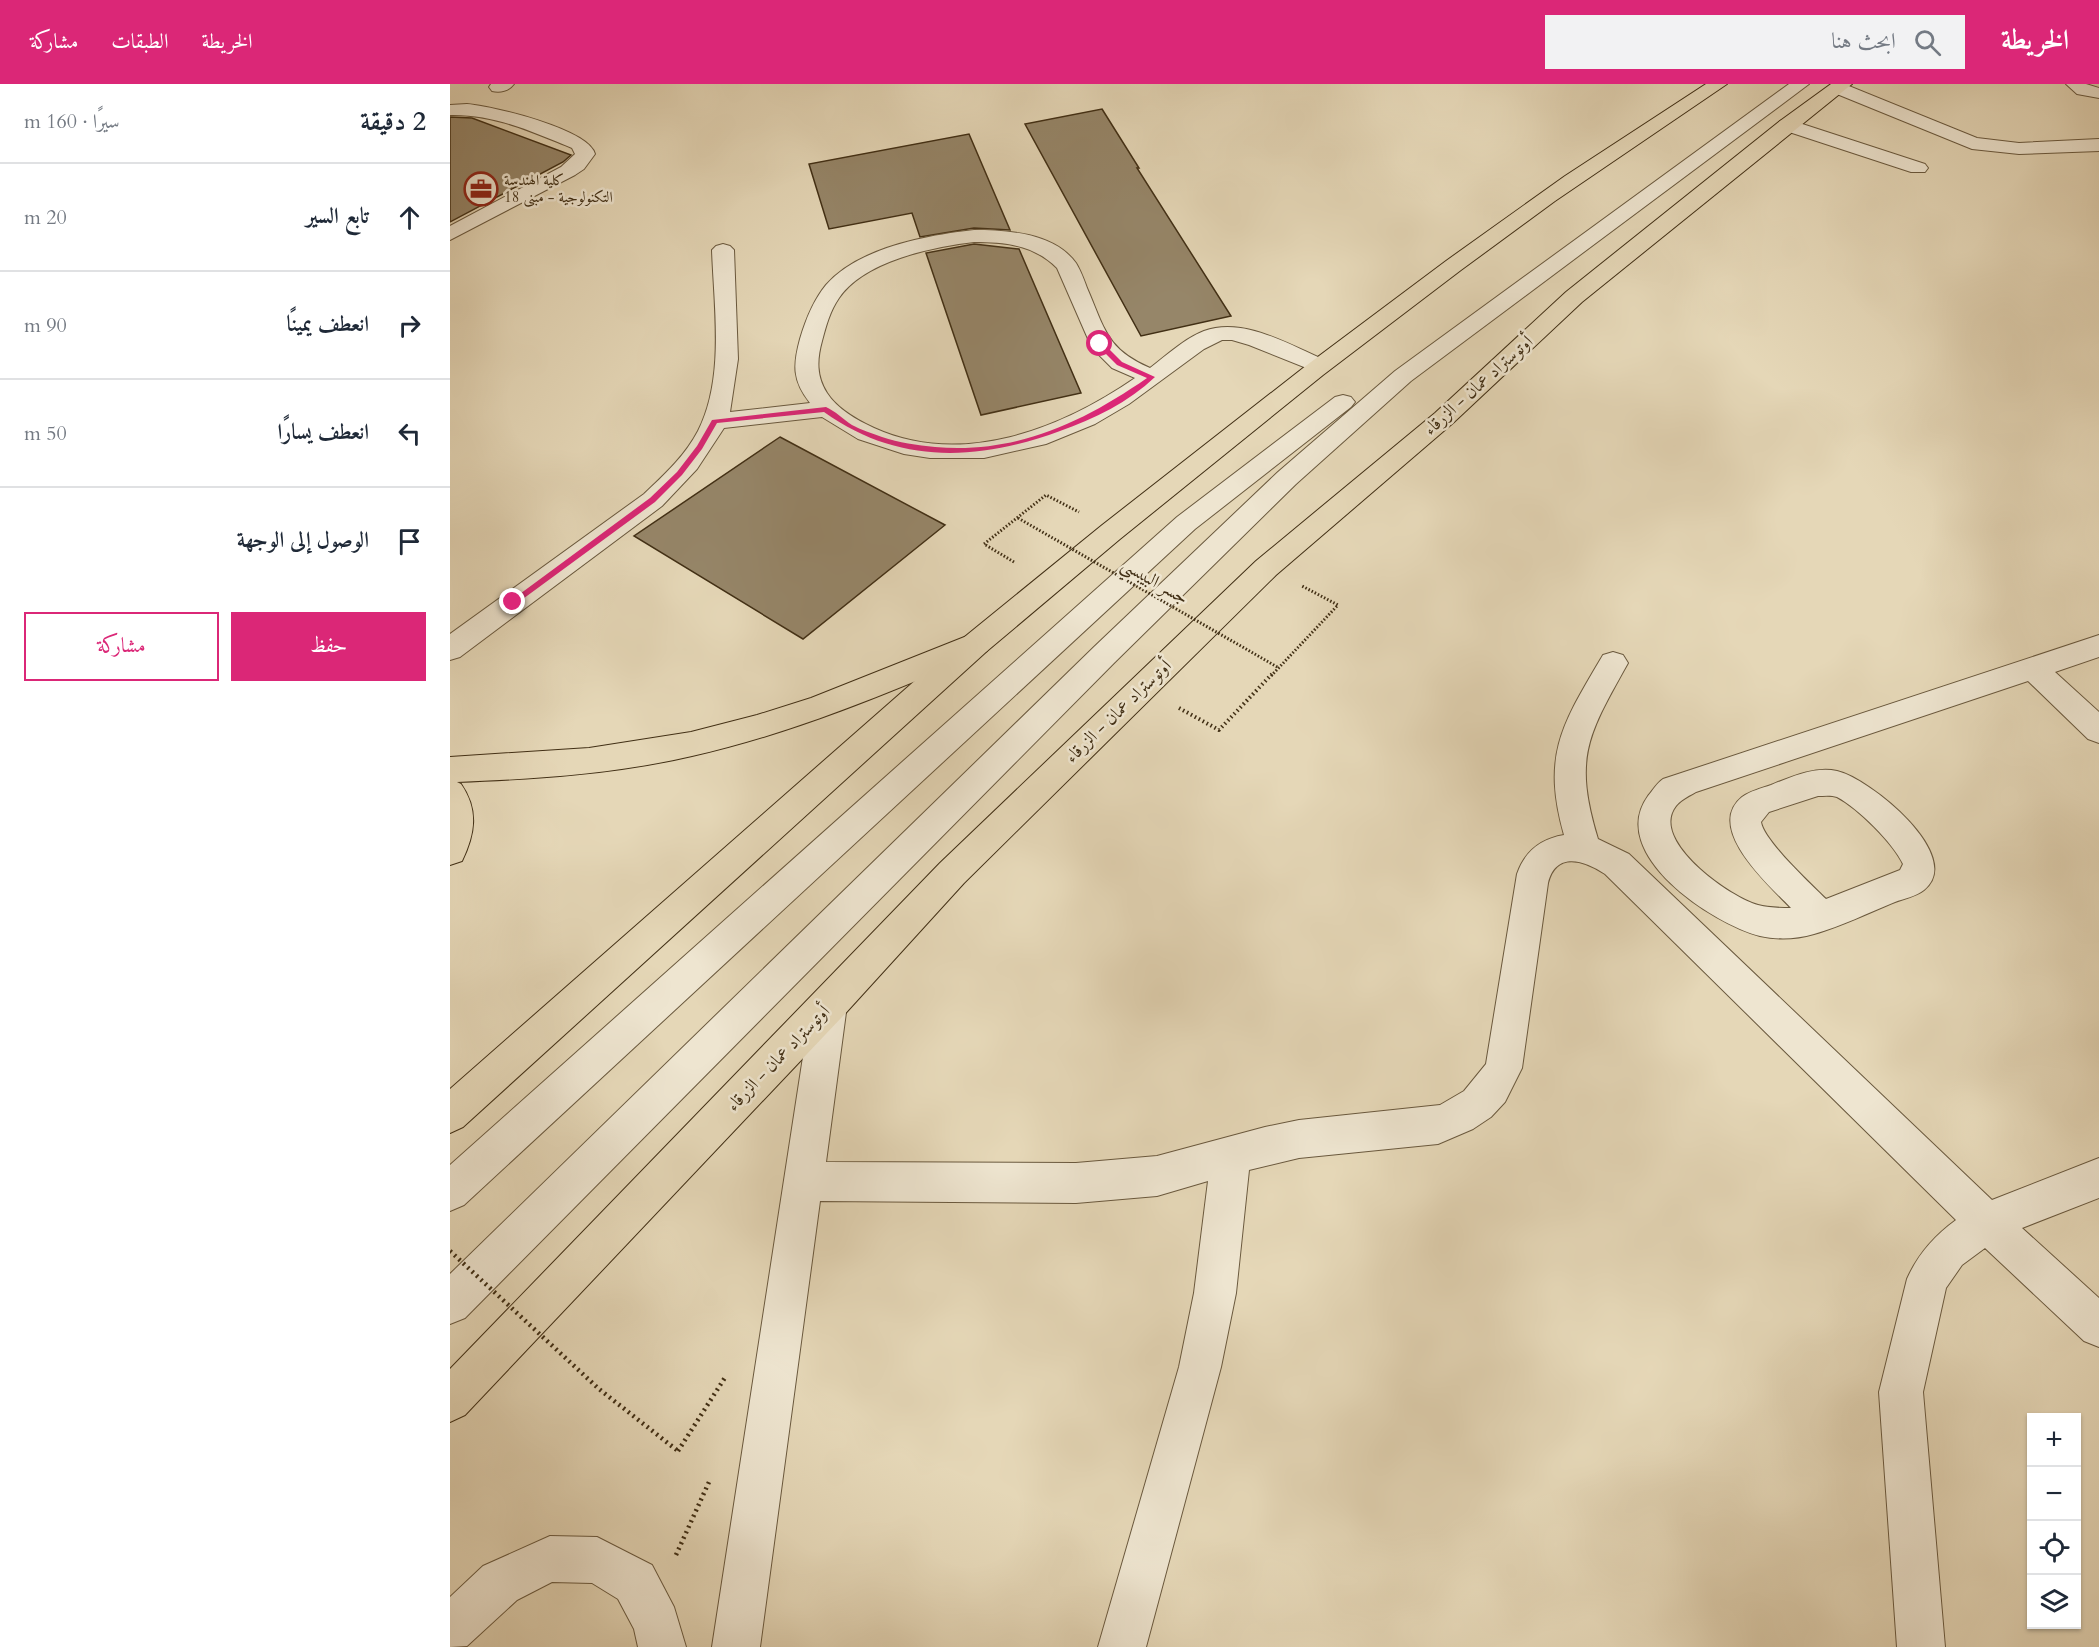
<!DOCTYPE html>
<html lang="ar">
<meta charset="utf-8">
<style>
body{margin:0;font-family:Cardo,Amiri,serif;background:#f2f2f3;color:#1f2937;direction:rtl}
.controls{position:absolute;right:18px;bottom:18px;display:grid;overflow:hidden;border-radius:0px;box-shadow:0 2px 4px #0004}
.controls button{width:54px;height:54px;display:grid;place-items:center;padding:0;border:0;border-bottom:2px solid #e0e1e3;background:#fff;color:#1f2937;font:30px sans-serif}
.stop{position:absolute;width:18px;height:18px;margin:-14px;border:4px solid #db2777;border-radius:50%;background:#fff}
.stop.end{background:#db2777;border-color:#fff;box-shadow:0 2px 6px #0008}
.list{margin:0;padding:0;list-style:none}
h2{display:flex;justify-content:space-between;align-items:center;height:78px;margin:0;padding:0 24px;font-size:26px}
h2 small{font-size:20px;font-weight:400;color:#747a83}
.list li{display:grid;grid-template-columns:39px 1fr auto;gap:18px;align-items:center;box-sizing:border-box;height:108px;padding:0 24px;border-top:2px solid #e0e1e3}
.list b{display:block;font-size:22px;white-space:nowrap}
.list em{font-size:20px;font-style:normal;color:#747a83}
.actions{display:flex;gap:12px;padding:18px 24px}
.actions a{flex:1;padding:14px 0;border:2px solid #db2777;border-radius:0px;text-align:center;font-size:21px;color:#db2777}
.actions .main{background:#db2777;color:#fff}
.icon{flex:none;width:33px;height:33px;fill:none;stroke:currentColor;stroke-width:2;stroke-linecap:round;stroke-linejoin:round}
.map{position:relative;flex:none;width:1649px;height:1563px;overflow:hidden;direction:ltr}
header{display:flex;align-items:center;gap:36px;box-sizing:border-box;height:84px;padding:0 30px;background:#db2777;color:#fff}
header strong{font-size:28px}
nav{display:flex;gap:33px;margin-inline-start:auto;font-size:21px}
.search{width:420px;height:54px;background:#f2f2f3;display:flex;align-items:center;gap:15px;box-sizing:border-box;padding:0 21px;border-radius:0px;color:#747a83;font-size:22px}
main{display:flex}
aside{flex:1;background:#fff}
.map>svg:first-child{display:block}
</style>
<header>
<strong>الخريطة</strong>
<div class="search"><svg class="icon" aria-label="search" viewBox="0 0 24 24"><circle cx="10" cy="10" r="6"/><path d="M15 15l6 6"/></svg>ابحث هنا</div>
<nav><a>الخريطة</a><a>الطبقات</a><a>مشاركة</a></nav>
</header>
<main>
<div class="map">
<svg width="1649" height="1563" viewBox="0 0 1649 1563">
<rect width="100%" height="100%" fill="#e5d7b7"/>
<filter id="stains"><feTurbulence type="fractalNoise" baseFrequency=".00333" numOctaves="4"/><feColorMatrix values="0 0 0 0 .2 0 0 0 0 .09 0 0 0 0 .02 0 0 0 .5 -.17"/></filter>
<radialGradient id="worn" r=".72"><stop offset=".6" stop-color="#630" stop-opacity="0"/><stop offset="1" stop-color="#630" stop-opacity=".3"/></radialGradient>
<path fill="#968669" stroke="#412f15" stroke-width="1.5" d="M652,25L689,84H687L781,232L691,252L575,40Z
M0,33L22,34L121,71L113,78L0,138Z
M519,50L560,146L524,144L470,153L462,129L379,145L359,80Z
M524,160L569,165L631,309L531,331L476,169Z
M330,353L495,441L353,555L184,452Z"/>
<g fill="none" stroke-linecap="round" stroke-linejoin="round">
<g stroke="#6a593e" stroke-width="2">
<path id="minor" d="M41,0H64C59,7 50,9 42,7L39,3Z
M1339,0H1359L961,297L846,400L664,579L15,1234L0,1240V1190L644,563L828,388L945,287Z
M1383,0H1394L1527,54L1569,59L1649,55V67L1569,70L1522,65L1382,8L1379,4Z
M1616,0H1636L1649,4V14L1627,10Z
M17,20C42,22 139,45 145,70L134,85L125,91L0,156V142L111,83L125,70L122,64C82,48 45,30 0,31V21Z
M1337,35L1475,80L1478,84L1475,88H1461L1330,45L1328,41L1330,37Z
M524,146C558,146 604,149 626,179C631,187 634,196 637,204C655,245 656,265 700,284C717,271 734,255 754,247C794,232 841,262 877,277L881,282L877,287L869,289L799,261L782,256H772L754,265L679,320L645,340L596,360L534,374H480L454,370L408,355L372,333L274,344L247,385L212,422L10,573L0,576V550L194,410C214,391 235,372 248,347C275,294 264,224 262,166L266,162L273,160L280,162L284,166L288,275L280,328L360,319C342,296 343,281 350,255C356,235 363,217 376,201C408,164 478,151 524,146ZM524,158C556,158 584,161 607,184L642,264L662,284L685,294C611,345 512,384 424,344C407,336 387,325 377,309C366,292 367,275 372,257C376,242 380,227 389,214C414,177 482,163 524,158Z
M893,311L901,313L905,318L901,323L745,445L14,1121L0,1127V1081L727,433L885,313Z
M1649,551V573L1605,588L1649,628V659L1638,655L1578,597L1246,708C1237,713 1226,718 1222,729C1209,763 1280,813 1308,821C1319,824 1330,824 1341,824C1319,801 1254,744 1292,713C1300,707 1312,704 1321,701C1341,693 1365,682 1387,687C1419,694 1516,772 1474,806C1467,812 1453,815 1445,818C1418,829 1392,842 1364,850C1347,855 1328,856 1310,852C1263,840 1156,770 1198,712C1203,706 1207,699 1213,695ZM1368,712C1374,712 1381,711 1387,713C1408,724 1443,759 1453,780L1450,786L1376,815C1361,800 1314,757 1311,738L1319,728Z
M1163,568L1173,571L1178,579C1138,651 1123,673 1148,755L1179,770L1542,1116L1649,1074V1114L1572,1144L1649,1214V1263L1634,1257L1535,1164L1512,1181L1496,1204L1473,1308L1495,1563H1447L1429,1308L1457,1195C1468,1170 1484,1152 1506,1136L1155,790C1134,776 1106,767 1098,799L1072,984L1055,1018L1041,1033L1023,1045L988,1060L849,1074L799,1086L786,1209L771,1283L696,1563H648L729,1283L744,1209L758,1097L707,1112L626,1119L370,1117L310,1563H262L361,921L366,909L379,904L392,909L397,921L376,1078L626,1079L707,1072L815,1043L849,1036L990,1021L1014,1007L1036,980L1067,790C1075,767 1090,755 1114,751C1091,670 1113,639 1153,571Z
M100,1452L147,1453L202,1481L224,1523L236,1563H188L184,1545L168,1515L142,1499L102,1498L67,1516L17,1562L0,1563V1513L33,1482Z"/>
</g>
<g stroke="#412f15" stroke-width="2">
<path id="major" d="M527,548L537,551L541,559L537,567C441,608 344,649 242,672C165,690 85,695 7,698L11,700C29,726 25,750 12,777L0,781V673L139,664L241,648L307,631L361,614Z"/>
</g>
<g stroke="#412f15" stroke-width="2">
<path id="highway" d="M1256,0H1277L1105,117L1011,186L873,291L670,455L537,567L13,1043L0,1049V1005L517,551L651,442L857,281L996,177L1115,92Z
M1381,0H1402L1132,218L1003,339L826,491L514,799L392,933L15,1331L0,1338V1285L490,779L806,477L985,329L1116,208L1330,37Z"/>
</g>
<path stroke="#412f15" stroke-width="3" stroke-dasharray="1.5 2" stroke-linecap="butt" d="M564,478L534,460L596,411L629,428
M821,592L888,521L852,502"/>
<path stroke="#412f15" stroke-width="4" stroke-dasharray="1.5 3" stroke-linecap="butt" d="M729,624L769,646L822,590"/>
<path stroke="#412f15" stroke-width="4.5" stroke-dasharray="2 4" stroke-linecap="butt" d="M228,1367L276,1292
M226,1471L259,1398"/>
<use href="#minor" fill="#eee5d0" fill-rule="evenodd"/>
<use href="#major" fill="#e5d7b7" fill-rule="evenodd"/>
<use href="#highway" fill="#e5d7b7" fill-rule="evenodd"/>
<path stroke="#412f15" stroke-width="3" stroke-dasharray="1.5 2" stroke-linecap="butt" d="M568,434L829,584"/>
<path stroke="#412f15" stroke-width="4.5" stroke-dasharray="2 4" stroke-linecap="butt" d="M0,1167L149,1305L228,1367"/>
</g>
<path fill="#db2777" d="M647,258H652L672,278L705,293C679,318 644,335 610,347C528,377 448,381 374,328L267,339L252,365L232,391L205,418L66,520L59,518L200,414L227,388L247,362L262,336L376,323C385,327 393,335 402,341C411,346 422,349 432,353C449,359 467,361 485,363C566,370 632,339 697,294L667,281L647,261Z"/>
<defs>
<g id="office-ring" transform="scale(1.725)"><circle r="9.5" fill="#eee5d0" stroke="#8f2418" stroke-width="1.5"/><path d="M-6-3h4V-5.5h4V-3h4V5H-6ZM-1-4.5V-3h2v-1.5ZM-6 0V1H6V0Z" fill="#8f2418"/></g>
</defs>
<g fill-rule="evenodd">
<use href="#office-ring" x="31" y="105"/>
</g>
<g text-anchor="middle" stroke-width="5" stroke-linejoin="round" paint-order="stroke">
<g font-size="15" fill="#412f15" stroke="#eee5d0" text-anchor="start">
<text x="54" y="101">كلية الهندسة<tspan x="54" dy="17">التكنولوجية - مبنى 18</tspan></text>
</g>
<g font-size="18" fill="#412f15" stroke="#eee5d0">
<text transform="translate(1028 301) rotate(-42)" y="6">أوتوستراد عمان - الزرقاء</text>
<text transform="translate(705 497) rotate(30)" y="6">جسر البيبسي</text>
<text transform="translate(668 627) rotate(-44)" y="6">أوتوستراد عمان - الزرقاء</text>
<text transform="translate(328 974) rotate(-46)" y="6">أوتوستراد عمان - الزرقاء</text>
</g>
</g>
<rect width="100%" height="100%" filter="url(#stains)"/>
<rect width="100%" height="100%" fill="url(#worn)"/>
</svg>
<div class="controls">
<button>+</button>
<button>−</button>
<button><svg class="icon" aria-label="locate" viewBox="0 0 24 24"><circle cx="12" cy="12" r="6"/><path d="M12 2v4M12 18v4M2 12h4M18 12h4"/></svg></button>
<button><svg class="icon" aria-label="layers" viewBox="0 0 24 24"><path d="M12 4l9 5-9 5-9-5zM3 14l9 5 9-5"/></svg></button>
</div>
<div class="stop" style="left:650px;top:260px"></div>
<div class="stop end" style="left:63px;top:518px"></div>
</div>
<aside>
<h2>2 دقيقة<small>سيرًا · 160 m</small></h2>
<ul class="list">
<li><svg class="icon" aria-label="ahead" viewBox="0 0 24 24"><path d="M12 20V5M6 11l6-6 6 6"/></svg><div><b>تابع السير</b></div><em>20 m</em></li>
<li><svg class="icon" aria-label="right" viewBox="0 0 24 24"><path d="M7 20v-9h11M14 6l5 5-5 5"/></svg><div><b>انعطف يمينًا</b></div><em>90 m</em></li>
<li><svg class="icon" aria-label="left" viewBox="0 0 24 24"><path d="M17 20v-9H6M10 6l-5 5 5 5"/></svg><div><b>انعطف يسارًا</b></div><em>50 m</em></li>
<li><svg class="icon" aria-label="arrive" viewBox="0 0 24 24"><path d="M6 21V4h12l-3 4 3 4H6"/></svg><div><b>الوصول إلى الوجهة</b></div></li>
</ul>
<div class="actions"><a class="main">حفظ</a><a>مشاركة</a></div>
</aside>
</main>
